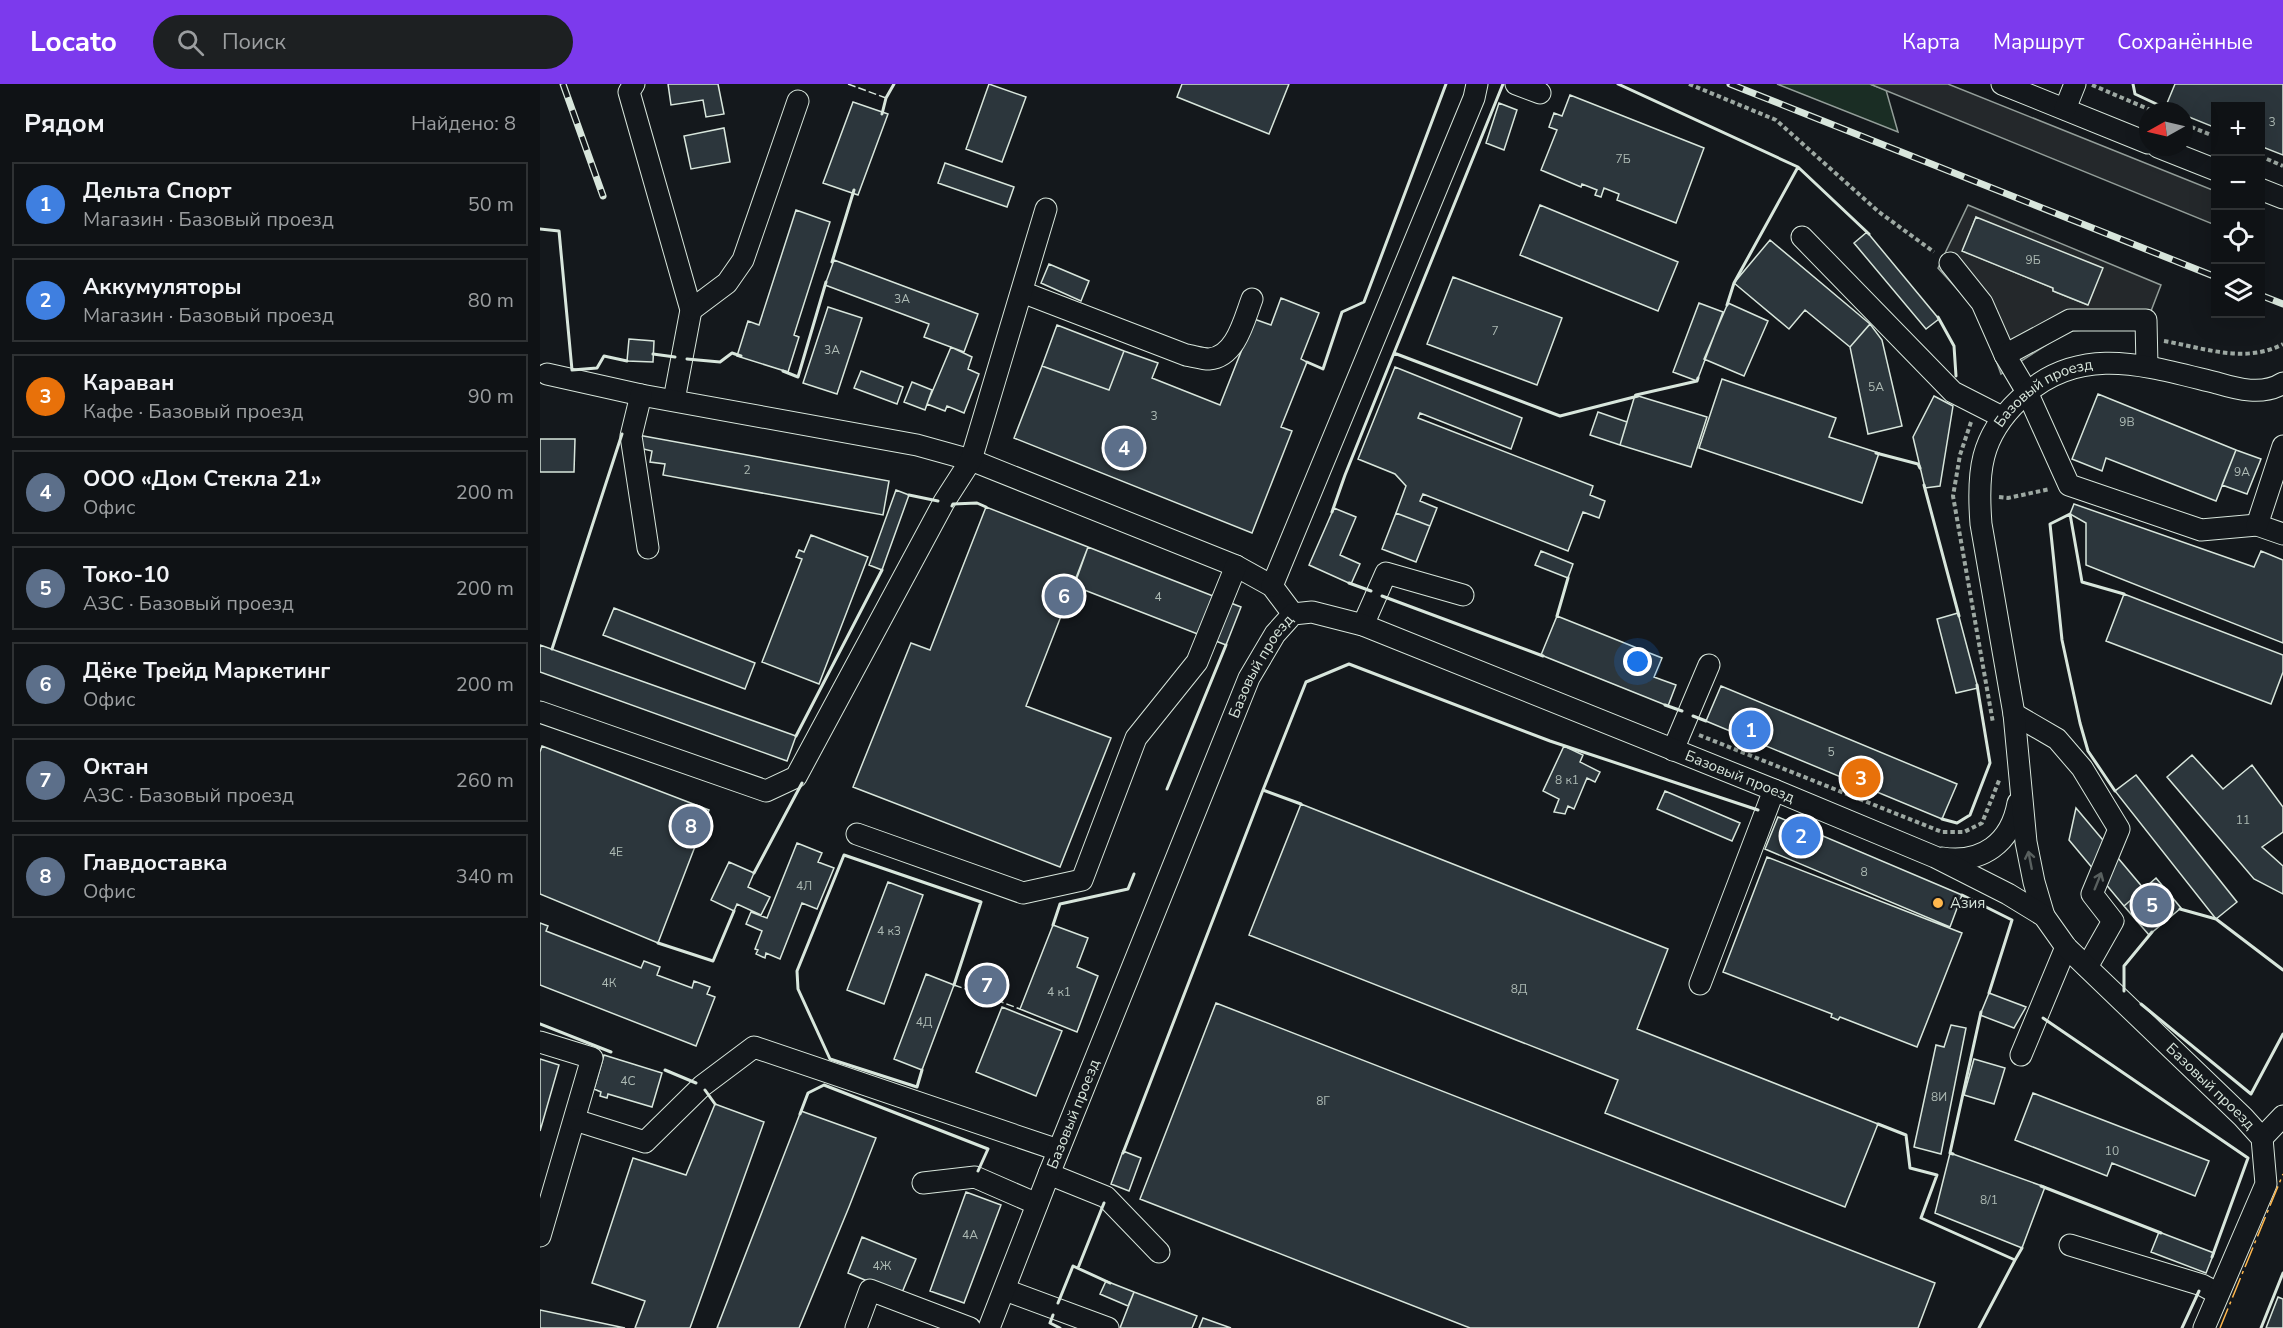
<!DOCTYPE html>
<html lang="ru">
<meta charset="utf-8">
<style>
body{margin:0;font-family:"Nunito Sans",sans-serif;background:#1d2022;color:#f1f3f6}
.controls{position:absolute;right:18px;top:18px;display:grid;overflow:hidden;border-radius:0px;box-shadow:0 6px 24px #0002}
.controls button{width:54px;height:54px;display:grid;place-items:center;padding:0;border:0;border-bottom:2px solid #2f3234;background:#0f1215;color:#f1f3f6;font:30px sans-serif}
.compass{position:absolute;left:1599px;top:18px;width:54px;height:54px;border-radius:50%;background:#0f1215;box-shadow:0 6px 24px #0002;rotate:262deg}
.you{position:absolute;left:1098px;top:578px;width:21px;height:21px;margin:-15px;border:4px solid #fff;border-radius:50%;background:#1a73e8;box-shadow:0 0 0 9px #1a73e833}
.badge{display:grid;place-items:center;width:39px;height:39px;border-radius:50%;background:#7c3aed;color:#fff;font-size:20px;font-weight:700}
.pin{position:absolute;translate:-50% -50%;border:3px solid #fff;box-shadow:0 2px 6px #0006}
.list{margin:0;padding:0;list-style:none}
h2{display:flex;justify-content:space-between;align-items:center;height:78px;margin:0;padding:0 24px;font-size:26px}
h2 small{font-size:20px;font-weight:400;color:#9b9ea0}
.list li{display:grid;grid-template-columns:39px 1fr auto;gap:18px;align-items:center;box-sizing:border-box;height:84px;margin:0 12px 12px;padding:0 12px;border:2px solid #2f3234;border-radius:0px}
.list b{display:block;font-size:22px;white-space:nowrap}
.list p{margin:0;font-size:20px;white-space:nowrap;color:#9b9ea0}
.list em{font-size:20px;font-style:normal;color:#9b9ea0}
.icon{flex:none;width:33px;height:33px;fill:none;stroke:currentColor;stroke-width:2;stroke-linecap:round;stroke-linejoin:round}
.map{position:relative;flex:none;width:1743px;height:1244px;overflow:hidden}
header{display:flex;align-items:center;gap:36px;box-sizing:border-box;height:84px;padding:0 30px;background:#7c3aed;color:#fff}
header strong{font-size:28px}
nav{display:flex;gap:33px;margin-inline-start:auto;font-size:21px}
.search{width:420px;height:54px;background:#1d2022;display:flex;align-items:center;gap:15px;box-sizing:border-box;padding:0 21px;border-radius:33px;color:#9b9ea0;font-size:22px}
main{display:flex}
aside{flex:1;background:#0f1215}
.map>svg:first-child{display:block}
</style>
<header>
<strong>Locato</strong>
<div class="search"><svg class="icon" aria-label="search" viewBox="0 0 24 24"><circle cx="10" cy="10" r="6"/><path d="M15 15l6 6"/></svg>Поиск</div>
<nav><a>Карта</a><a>Маршрут</a><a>Сохранённые</a></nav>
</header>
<main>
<aside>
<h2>Рядом<small>Найдено: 8</small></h2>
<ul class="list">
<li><span class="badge" style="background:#3f7fe0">1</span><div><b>Дельта Спорт</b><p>Магазин · Базовый проезд</p></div><em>50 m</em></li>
<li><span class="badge" style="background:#3f7fe0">2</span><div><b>Аккумуляторы</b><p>Магазин · Базовый проезд</p></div><em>80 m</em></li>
<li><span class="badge" style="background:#e8710a">3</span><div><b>Караван</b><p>Кафе · Базовый проезд</p></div><em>90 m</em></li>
<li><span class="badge" style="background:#5c6f8a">4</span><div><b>ООО «Дом Стекла 21»</b><p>Офис</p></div><em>200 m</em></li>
<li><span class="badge" style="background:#5c6f8a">5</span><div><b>Токо-10</b><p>АЗС · Базовый проезд</p></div><em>200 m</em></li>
<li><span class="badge" style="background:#5c6f8a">6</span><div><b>Дёке Трейд Маркетинг</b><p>Офис</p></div><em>200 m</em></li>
<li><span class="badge" style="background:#5c6f8a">7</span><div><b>Октан</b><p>АЗС · Базовый проезд</p></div><em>260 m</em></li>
<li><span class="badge" style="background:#5c6f8a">8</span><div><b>Главдоставка</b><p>Офис</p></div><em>340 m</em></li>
</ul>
</aside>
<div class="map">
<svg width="1743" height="1244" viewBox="0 0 1743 1244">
<rect width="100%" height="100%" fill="#14181c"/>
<path fill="#1a2d24" stroke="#939e99" stroke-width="1.5" d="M1237,0H1330L1346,6L1358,48Z"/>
<path fill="#24282b" stroke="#939e99" stroke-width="1.5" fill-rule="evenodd" d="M1330,0H1408L1675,107V141Z
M1428,121L1621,201L1611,227L1615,242L1528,247L1461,290L1439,229L1398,184ZM1436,133L1548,221L1513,207V204L1423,167Z"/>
<path fill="#2c363c" stroke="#d8e6dc" stroke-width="1.5" d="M128,0H178L184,30L166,33L163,16L131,21Z
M449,0L486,13L462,78L426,65Z
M642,0H749L729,50L637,13Z
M1635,0H1743V71L1720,62V22H1676V44L1644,31V27H1634L1625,24Z
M1030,11L1164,64L1136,139L1077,116L1079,110L1064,104L1061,113L1055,111L1057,106L1042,100L1041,103L1001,86L1017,46L1009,43L1014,29L1022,32Z
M313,18L348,30L318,111L283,99Z
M959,19L977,26L964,66L946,59Z
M184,44L190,78L151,85L144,52Z
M405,79L474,103L467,123L398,99Z
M1000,121L1138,178L1118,227L980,171Z
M256,126L290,138L254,251L259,253L248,288L197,272L208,237L219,241Z
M1436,133L1563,184L1548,221L1513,207V204L1422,167Z
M1327,148L1399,235L1386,245L1314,159Z
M1230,156L1330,240L1310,263L1265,226L1249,245L1194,199Z
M294,176L438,230L424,268L384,253L389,240L285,201Z
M509,180L549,197L541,217L501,199Z
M913,193L1022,234L997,301L887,260Z
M741,214L779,229L761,275L767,278L741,343L752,347L712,449L474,354L502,282L569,306L584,267L618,279L612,294L680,321L714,235L731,241Z
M1159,219L1183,228L1157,297L1133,288Z
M1188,219L1228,237L1204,292L1164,275Z
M288,223L322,234L297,310L263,299Z
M1330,240L1342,256L1362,342L1328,350L1310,263Z
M517,241L584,267L569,306L502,282Z
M89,255L114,257L113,278L87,277Z
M411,263L432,273L428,285L439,290L424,329L407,322L405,327L387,320Z
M855,283L982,334L971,365L880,329L878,334L1053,402L1050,411L1065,417L1059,434L1043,428L1028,467L883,410L880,417L897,424L890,442L856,429L866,402L855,390L818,375Z
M321,287L363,303L357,320L314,304Z
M1182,295L1296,334L1289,353L1339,369L1322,419L1159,364Z
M372,298L392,306L385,326L364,318Z
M1558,310L1696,366L1676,417L1566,374L1562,387L1532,375Z
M1095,311L1167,333L1151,383L1080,361Z
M1394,312L1413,322L1400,402L1385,404L1373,353Z
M1058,328L1087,338L1080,361L1050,351Z
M98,351L349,397L343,431L123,391L125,380L110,378L112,367L95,363Z
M0,355H35L34,388H0Z
M1696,366L1721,375L1707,410L1682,401Z
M356,406L369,411L342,486L329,481Z
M1534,420L1714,483L1721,467L1743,476V559L1546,481V439L1530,430Z
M446,423L548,463L486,622L571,654L520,783L313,703L371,559L390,566Z
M794,424L816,433L800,471L820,480L811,500L769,481Z
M856,429L890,442L876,478L842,465Z
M271,451L328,473L279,600L222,578L262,475L256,473L259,466L264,468Z
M548,463L701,523L686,561L534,502Z
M1001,467L1033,480L1028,494L995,481Z
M1584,510L1743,571V588L1731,620L1566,557Z
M74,524L215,579L205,605L63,551Z
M1418,529L1438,604L1416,609L1397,535Z
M1017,532L1122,574L1114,593L1136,601L1128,622L1001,571Z
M0,561L256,652L247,677L0,588Z
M1181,602L1417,700L1402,735L1166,637Z
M2,662L169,726L118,859L0,810V668Z
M1024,662L1043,671L1040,678L1060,688L1055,698L1047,694L1034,725L1028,722L1025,730L1014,728L1019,715L1003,707Z
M1652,671L1683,705L1712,681L1743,723V748L1722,763L1743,782V810L1714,795L1627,693Z
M1596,691L1697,818L1676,835L1575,707Z
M1125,707L1200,739L1192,757L1117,725Z
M761,720L1128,865L1097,945L1338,1040L1305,1123L1065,1029L1078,996L709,851Z
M1536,724L1604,805L1584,822L1529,756Z
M1238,733L1422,811L1410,843L1225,765Z
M257,759L282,769L278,778L294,784L277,825L262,819L240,875L226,869L225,874L216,870L218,866L215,865L222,847L206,840L211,828L227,834Z
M1227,773L1422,849L1377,963L1300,933L1298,936L1291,933L1292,930L1183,888Z
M189,778L214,789L208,803L230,813L221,831L197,820L194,827L171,816Z
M1616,794L1641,824L1609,851L1584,822Z
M348,798L383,811L344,920L307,906Z
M0,839L8,842L6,847L101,884L104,877L120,883L117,891L152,904L154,897L170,903L167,910L175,913L156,962L0,901Z
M513,841L548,854L537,883L558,892L537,948L480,925Z
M441,889L463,897L456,916L434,908Z
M386,890L414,901L382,986L354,975Z
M1449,909L1486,923L1474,944L1440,931Z
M676,919L1395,1199L1378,1244H930L600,1115Z
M462,923L522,947L496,1012L436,988Z
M1411,941L1426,944L1401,1070L1374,1063L1396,961L1404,963Z
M64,971L122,989L112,1023L68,1010L67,1014L60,1012L61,1008L54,1005Z
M0,975L19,981L0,1047Z
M1434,975L1465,984L1454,1020L1424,1011Z
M1493,1009L1669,1077L1655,1112L1572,1079L1567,1092L1475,1056Z
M175,1020L224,1038L150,1244H95L105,1217L52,1199L93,1074L146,1091Z
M261,1027L336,1054L309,1123L259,1244H177Z
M583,1067L601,1074L589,1107L571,1100Z
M1410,1069L1505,1103L1482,1164L1395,1129Z
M426,1108L461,1121L424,1219L390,1207Z
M1619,1148L1674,1169L1666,1189L1611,1168Z
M322,1153L376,1175L361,1211L308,1189Z
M566,1197L594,1208L588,1222L560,1210Z
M594,1208L657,1232L652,1244H580Z
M1738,1213L1743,1215V1244H1726Z
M0,1226L85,1244H0Z
M663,1234L691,1244H659Z"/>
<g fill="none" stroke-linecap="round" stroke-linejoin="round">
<g stroke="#d8e6dc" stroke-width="23">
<g id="minor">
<path d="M94,0L89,8L151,226L134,316"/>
<path d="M976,0L1000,9"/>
<path d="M1462,0L1608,59"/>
<path d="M1525,25L1535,0"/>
<path d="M1618,63L1676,86"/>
<path d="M1720,105L1743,114"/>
<path d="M1262,153L1413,308L1462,333"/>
<path d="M1410,179L1442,219L1465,271"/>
<path d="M482,208L646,271C653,272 662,275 669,275C696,273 704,236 712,215"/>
<path d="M151,226L187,199L203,176L258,17"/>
<path d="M1607,282L1606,236H1530L1465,271L1487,308L1529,401L1661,446L1717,441L1743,450"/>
<path d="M7,290L101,311L377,361L431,376L696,482L732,502L753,530"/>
<path d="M101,311L91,352L108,464"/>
<path d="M1717,441L1743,362"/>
<path d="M732,502L934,14L937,0"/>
<path d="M823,541L846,489L923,511"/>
<path d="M0,628L226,707L256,693L404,418L431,376L506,125"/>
<path d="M1474,630L1517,655L1542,684L1579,745L1552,810L1573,837L1547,883"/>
<path d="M1133,666L1169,581"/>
<path d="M317,750L483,809L542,796L596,654L657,578L696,482"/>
<path d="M1402,774C1442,780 1471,759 1478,719"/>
<path id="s1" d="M1504,832L1494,798L1486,758L1474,630L1441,440C1437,388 1440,353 1479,316C1538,258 1607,282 1677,299C1697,305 1723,312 1743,299"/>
<path d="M1160,900L1234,706"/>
<path d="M0,958L52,974L0,1152"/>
<path d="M1481,971L1526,863"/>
<path d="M35,1036L105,1058L162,1002L214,963L518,1066"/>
<path d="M1722,1054L1743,1032"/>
<path d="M509,1090L566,1113L619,1168"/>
<path d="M383,1099L435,1093L497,1120"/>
<path d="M1530,1161L1662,1201L1677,1209"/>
<path d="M465,1206L568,1244"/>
<path d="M316,1244L330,1206L430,1244"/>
<path id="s2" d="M449,1244L509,1090L709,594L735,550L753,530L772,528L823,541L1234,706L1395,773L1468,810L1504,832L1526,863L1703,1033L1722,1054L1726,1100L1664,1244"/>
</g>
</g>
<path stroke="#9da8a2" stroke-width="4" stroke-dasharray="4.5 3" stroke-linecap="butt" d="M1149,0L1236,36L1339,128L1394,168
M1552,1L1613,27
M1644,40L1676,53
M1720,72L1743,82
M1624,257C1664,264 1705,280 1743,260
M1431,338L1420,371L1413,412L1453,639
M1459,413L1468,414L1510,405
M1159,651L1402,748H1424L1442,739L1460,694"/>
<use href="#minor" stroke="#14181c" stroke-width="21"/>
<g stroke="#d8e6dc" stroke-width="7">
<path id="rail" d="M23,0L63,112
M1190,0L1676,193
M1720,211L1743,220"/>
</g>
<use href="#rail" stroke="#14181c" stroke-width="4.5" stroke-dasharray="14" stroke-linecap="butt"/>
<path stroke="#d8e6dc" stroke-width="1.5" stroke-dasharray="8 3" stroke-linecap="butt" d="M308,0L346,14
M414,901L434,908
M456,916L480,925"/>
<path stroke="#d8e6dc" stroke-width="3" d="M1078,0L1258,83L1194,199L1187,221
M1593,0L1595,10L1625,24
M342,30L346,14L354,0
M1258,83L1329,150
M0,145L19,147L32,286L57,284L64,272L87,277
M292,178L314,106
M1398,233L1414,262L1416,292
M855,269H854L963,0
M113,270L135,273
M147,275L180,278L192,269L201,272
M767,278L783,285L802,228L824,218L906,0
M243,287L258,293L286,198
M1096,311L1157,297L1158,294
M1336,369L1378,380L1380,384
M1384,401L1419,532
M369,411L398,417
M412,422L413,420L437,419L446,423
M792,428L805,391L854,269L1020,332L1098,312
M809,499L831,507
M842,512L1003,572
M1017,532L1028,494
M12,565L82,350
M1125,621L1142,627
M1153,632L1166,637
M256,652L342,486
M627,705L686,561
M723,706L766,598L809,580L1010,657L1218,726
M1575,707L1548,667L1540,639L1522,556L1510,440L1530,430L1542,498L1584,510
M1402,735L1417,739L1430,731L1450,679L1437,601
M214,789L262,699
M1422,811L1472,836L1449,909
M1640,825L1676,835L1743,886
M513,841L520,820L588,805L594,790
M118,859L173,877L194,827
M1584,907V882L1612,848
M1601,920L1711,1010L1743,950
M1503,934L1708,1074L1672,1173
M0,940L71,968
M125,986L156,999
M382,986L377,1003L290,975L258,905L257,887L304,771L441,818L414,901
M165,1006L175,1020
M260,1030L268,1009L284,1001L448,1065L438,1087
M1338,1040L1366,1051L1370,1084L1397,1091L1381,1134L1475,1176L1439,1244
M583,1069L723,706L761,720
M1413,1070L1410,1069L1441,928
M1501,1102L1621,1149
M1475,1176L1482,1164
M538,1184L564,1119
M518,1219L533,1182L570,1199
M513,1231L510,1239L520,1244
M1642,1244L1659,1207
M1721,1244L1743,1189"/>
<path stroke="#ffb74d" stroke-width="1.5" stroke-dasharray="21 4.5 3 4.5" stroke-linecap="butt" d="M1680,1244L1743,1090"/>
</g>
<defs><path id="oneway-shaft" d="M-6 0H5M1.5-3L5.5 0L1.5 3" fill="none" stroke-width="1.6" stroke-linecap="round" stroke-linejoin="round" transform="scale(1.5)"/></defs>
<g stroke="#59605f">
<use href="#oneway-shaft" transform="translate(1490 776) rotate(-101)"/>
<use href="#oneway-shaft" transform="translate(1558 797) rotate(-68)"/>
</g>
<circle fill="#ffb74d" stroke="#14181c" stroke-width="2" cx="1398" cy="819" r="6"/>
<g text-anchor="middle" stroke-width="4.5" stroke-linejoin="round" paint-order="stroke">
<g font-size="12" fill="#adbab4">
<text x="1732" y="42">3</text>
<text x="1083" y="79">7Б</text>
<text x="1493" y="180">9Б</text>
<text x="362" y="219">3А</text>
<text x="955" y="251">7</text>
<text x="292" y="270">3А</text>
<text x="1336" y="307">5А</text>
<text x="614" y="336">3</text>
<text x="1587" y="342">9В</text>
<text x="207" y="390">2</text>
<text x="1702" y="392">9А</text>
<text x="618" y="517">4</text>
<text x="1291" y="672">5</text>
<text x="1027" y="700">8 к1</text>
<text x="1703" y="740">11</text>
<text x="76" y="772">4Е</text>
<text x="1324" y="792">8</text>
<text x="264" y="806">4Л</text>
<text x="349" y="851">4 к3</text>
<text x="69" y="903">4К</text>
<text x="979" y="909">8Д</text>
<text x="519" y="912">4 к1</text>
<text x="384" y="942">4Д</text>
<text x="88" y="1001">4С</text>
<text x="1399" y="1017">8И</text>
<text x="783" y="1021">8Г</text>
<text x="1572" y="1071">10</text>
<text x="1449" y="1120">8/1</text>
<text x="430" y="1155">4А</text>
<text x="342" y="1186">4Ж</text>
</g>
<g font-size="15" fill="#d8e6dc" stroke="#14181c">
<text dy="5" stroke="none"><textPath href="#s1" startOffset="558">Базовый проезд</textPath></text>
<text dy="5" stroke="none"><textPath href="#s2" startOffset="716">Базовый проезд</textPath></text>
<text dy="5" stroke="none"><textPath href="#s2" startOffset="1256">Базовый проезд</textPath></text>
<text dy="5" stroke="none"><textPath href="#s2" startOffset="1830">Базовый проезд</textPath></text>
<text dy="5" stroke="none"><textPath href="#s2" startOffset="230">Базовый проезд</textPath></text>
</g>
<g font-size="15" fill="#d8e6dc" stroke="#14181c" text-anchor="start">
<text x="1410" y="824">Азия</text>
</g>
</g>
</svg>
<div class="controls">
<button>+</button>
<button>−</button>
<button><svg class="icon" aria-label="locate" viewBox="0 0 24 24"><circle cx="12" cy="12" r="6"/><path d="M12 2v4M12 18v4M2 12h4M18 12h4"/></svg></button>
<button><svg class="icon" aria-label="layers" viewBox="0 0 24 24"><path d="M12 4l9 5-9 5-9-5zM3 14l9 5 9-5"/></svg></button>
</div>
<svg class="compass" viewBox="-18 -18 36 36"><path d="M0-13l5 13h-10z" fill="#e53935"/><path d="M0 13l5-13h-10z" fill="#9b9ea0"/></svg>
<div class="you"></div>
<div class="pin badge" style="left:1211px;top:646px;background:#3f7fe0">1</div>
<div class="pin badge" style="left:1261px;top:752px;background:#3f7fe0">2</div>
<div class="pin badge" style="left:1321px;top:694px;background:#e8710a">3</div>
<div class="pin badge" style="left:584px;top:364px;background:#5c6f8a">4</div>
<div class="pin badge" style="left:1612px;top:821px;background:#5c6f8a">5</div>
<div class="pin badge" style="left:524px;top:512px;background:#5c6f8a">6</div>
<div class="pin badge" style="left:447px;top:901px;background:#5c6f8a">7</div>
<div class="pin badge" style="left:151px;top:742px;background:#5c6f8a">8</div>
</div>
</main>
